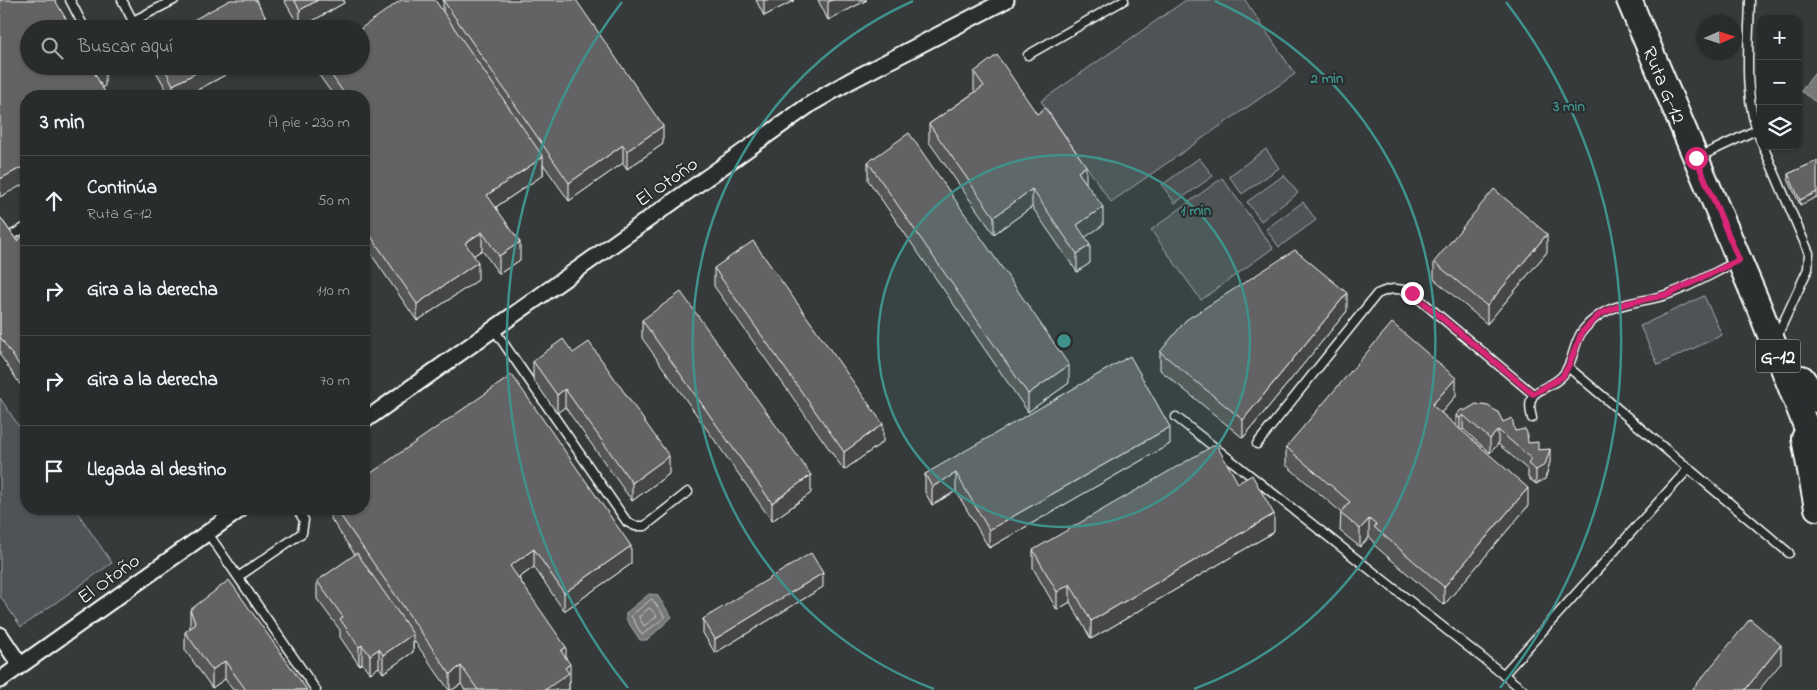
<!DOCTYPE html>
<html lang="es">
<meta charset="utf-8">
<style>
body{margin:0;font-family:"Indie Flower",sans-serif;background:#353838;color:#f1f3f6}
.controls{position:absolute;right:15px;top:15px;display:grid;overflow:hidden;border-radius:10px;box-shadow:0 1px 4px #0004}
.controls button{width:45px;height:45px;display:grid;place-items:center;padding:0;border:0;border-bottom:1px solid #454848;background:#292c2c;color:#f1f3f6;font:25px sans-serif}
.compass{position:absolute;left:1697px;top:15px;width:45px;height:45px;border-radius:50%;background:#292c2c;box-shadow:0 1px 4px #0004;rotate:87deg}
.stop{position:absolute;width:15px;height:15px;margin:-11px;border:4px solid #db2777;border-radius:50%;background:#fff}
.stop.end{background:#db2777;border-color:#fff;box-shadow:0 1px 5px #0008}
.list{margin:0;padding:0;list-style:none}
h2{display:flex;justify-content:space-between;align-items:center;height:65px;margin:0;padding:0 20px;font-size:21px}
h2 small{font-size:16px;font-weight:400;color:#a5a7a9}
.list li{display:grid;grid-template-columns:32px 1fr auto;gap:15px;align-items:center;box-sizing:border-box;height:90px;padding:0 20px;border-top:1px solid #454848}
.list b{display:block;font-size:19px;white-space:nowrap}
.list p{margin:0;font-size:16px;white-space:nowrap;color:#a5a7a9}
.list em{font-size:16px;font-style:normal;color:#a5a7a9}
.icon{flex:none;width:28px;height:28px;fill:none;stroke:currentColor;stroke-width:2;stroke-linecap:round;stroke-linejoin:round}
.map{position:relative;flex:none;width:1817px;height:690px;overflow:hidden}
.search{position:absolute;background:#292c2c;box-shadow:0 1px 4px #0004;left:20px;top:20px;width:350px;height:55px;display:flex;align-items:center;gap:12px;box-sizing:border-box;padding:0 18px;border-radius:28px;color:#a5a7a9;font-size:19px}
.panel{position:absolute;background:#292c2c;box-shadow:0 1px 4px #0004;left:20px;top:90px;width:350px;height:425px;border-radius:20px}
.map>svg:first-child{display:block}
</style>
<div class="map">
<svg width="1817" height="690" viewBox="0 0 1817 690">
<rect width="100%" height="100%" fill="#373a3b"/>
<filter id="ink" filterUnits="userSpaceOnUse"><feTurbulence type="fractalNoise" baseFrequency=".02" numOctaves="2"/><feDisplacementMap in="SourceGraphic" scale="10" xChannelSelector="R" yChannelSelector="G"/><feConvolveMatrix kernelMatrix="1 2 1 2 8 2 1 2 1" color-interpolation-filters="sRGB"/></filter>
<g filter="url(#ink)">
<path fill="#505354" stroke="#a8a9aa" d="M1186,0H1245L1295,74L1111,202L1041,101Z
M1266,149L1279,168L1242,194L1229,176Z
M1199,158L1213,176L1175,203L1162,185Z
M1284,175L1298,193L1261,221L1247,202Z
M1222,178L1273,248L1201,300L1151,230Z
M1303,202L1316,220L1279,247L1266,229Z
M1704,296L1722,335L1658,365L1640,326Z
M0,398L26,437V509H75L112,563L21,627L0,596Z"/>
<path fill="#767879" stroke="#adaeaf" d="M1817,70V103L1801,91Z
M649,594L657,595L672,617L647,640H640L626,619V613Z"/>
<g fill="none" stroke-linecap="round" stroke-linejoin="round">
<path stroke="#c8c9c9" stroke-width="1" d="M652,599L665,617L642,635L631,616Z
M650,608L657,616L644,626L639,617Z"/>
<g stroke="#fff" stroke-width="11">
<path id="service" d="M70,0L85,29
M122,0L137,29
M1750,0C1749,46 1742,98 1761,141
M133,21L174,0
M1028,55L1124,0
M105,66L106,69L111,66
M1763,146L1809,253L1808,269L1777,336
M1699,157L1756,130
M14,234L26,227
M493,328L627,522L635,526H645L688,492
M1568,367L1789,553
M1176,417L1523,690
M1532,418C1523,385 1548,393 1563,375C1574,362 1573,343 1583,330C1608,300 1636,305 1669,294C1692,286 1715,272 1738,261
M1257,444L1377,294C1390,288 1398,287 1412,293L1533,394
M207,532L316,690
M238,577L302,533L304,520L297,509
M1503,675L1689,468"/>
</g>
<g stroke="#fff" stroke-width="19">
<path id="minor" d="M364,421L812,103L850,81L1006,0
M0,635L20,665
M0,680L241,509"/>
</g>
<g stroke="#fff" stroke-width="28">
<g id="primary">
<path id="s1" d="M1629,0L1759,307L1817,454"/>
<path d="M1802,378L1817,400"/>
<path d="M1804,438L1817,508"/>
</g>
</g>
<use href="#service" stroke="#2a2d2e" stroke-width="8"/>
<use href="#minor" stroke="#2a2d2e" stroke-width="15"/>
<use href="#primary" stroke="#2a2d2e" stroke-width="24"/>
</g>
<path fill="#555657" stroke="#fff" d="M284,0H344V3L300,28Z
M443,0L663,144L627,169L623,163L569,201L543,164V175L496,207L520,260L499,274L482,250L473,256L478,280L417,321L364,244V96H334L319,75V66H361L443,12Z
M756,0H795L764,16Z
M818,0H867L828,20Z
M153,66H242L186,96H170Z
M974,72L1086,184L1103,225L1085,237L1090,263L1077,272L1032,207L994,234L929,142V124L975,92L974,90Z
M1817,161L1800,205L1788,179V174Z
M868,162L1069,383L1028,412L868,180Z
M0,217L17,241L26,234V393L0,355Z
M1547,252L1487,324L1434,279V262Z
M714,268L883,442L844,470L714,286Z
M1347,311L1243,438L1160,370V352Z
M642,320L811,493L772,521L642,338Z
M573,353L669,474L632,501L565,407L557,413L533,379V361Z
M1456,396L1441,413L1456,426V415L1464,411L1503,422L1515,431L1528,443L1538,450L1550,462L1545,479L1536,484L1528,478V470L1498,444L1490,453L1463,429L1461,431L1528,506L1444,605L1374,545V541L1369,537L1360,547L1340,531L1341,512L1286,465V447Z
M1170,444L989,548L956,491L932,505L925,492V474Z
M1238,483L1274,532L1091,639L1070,602L1057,610L1033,568V550Z
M331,509H364L631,564L564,611L534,567L519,578L566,658L570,682L569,683V690H465L461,684L452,690H449L413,639V652L383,673L379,667L370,673L362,663L359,665L340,637V630L317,599V581L355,555L331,519Z
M823,587L715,653L703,633V619Z
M190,610L307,690H233L225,679L212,688L185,650V632L190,628Z"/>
<path fill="#454647" stroke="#fff" d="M318,0H344V3L300,28V10Z
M764,0H795L764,16Z
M833,0H867L828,20V2Z
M209,66H242L186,96H173V85Z
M105,68V86L95,92V74Z
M663,126V144L627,169V151Z
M623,145V163L569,201V183Z
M543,157V175L487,213V195Z
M26,165V183L0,197V179Z
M1086,166V184L1078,172Z
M1032,189V207L994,234V217Z
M1817,192V197L1800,205V200Z
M1103,207V225L1077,243V225Z
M482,232V250L465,261V243Z
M1547,234V252L1487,324V306Z
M520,242V260L499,274V256Z
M1090,245V263L1077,272V254Z
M478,262V280L417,321V304Z
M1347,293V311L1243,438V420Z
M1069,365V383L1028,412V394Z
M1456,378V396L1432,423V405Z
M565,389V407L557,413V395Z
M1463,415V429L1460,432V418Z
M883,424V442L844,470V452Z
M1170,427V444L989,548V530Z
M1498,430V444L1490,453V439Z
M1550,449V462L1545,479L1536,484V470Z
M669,456V474L632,501V483Z
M956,473V491L932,505V487Z
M811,475V493L772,521V503Z
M1528,488V506L1444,605V587Z
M1274,514V532L1091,639V621Z
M1369,519V537L1360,547V529Z
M631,546V564L564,611V593Z
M534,549V567L510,584V566Z
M823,573V587L715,653V639Z
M1070,584V602L1057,610V592Z
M413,634V652L383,673V655Z
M362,645V663L359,665V647Z
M1781,645V663L1759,690H1745Z
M566,647V665L561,651Z
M379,649V667L370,673V655Z
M225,661V679L212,688V670Z
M570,664V682L569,683V690H545L565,668Z
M461,666V684L452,690H450V674Z"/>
<path fill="#636465" stroke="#fff" d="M0,0H55L70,26L80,21L84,29H29V66H104L105,68L95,74L107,96H26V165L0,179Z
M230,0H256L272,29H177Z
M294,0H318L300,10Z
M401,0H435L543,157L487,195L520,242L499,256L482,232L465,243L478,262L417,304L364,226V96H346L325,66H361V29H360Z
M443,0H576L663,126L627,151L623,145L569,183Z
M997,55L1037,114L1045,108L1086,166L1078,172L1103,207L1077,225L1090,245L1077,254L1032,189L994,217L929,124L984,86L974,72Z
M163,66H209L173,85Z
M909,133L1069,365L1028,394L868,162Z
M1817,161V192L1800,200L1788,174Z
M1494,189L1547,234L1487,306L1434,262Z
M0,217L17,241L26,234V375L0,337Z
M753,241L883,424L844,452L714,268Z
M1295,250L1347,293L1243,420L1160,352L1186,320Z
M681,292L811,475L772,503L642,320Z
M1392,323L1456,378L1432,405L1528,488L1444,587L1374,527L1376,525L1369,519L1360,529L1340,513L1350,502L1286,447Z
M563,339L573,353L589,342L669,456L632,483L565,389L557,395L533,361Z
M1130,356L1170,427L989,530L956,473L932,487L925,474Z
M512,375L631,546L564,593L534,549L510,566L566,647L561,651L570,664L565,668L569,673L545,690H478L461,666L450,674L336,509H364V478Z
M1476,404L1488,406L1498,412L1503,422L1512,418L1515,431L1525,429L1527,433L1528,443L1538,442V450L1550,449L1545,465L1536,470L1528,464L1531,458L1498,430L1490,439L1463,415L1460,418L1456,415L1462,409L1464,411Z
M1216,444L1238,483L1252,475L1274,514L1091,621L1070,584L1057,592L1033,550Z
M357,553L413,634L383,655L379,649L370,655L362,645L359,647L340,619L343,617L317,581Z
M811,553L823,573L715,639L703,619Z
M229,580L307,690H246L225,661L212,670L185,632L196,624L190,610Z
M1750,619L1781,645L1745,690H1692Z"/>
</g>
<g fill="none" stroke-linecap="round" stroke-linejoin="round" filter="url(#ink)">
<path stroke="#db2777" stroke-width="6" d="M1412,293L1533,394L1562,377L1568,367L1582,332L1600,314L1624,304L1669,294L1739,260L1696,158"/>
</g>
<circle cx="1064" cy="341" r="186" fill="#3f918b" fill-opacity=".12"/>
<g fill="none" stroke="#3f918b" stroke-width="2.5">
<circle cx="1064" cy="341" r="186"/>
<path d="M934 689A372 372 0 0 1 913 1M1215 1A372 372 0 0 1 1194 689"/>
<path d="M628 688A557 557 0 0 1 622 2M1506 2A557 557 0 0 1 1500 688"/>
</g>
<g text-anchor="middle" stroke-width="4" stroke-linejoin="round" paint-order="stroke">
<rect fill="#2a2d2e" stroke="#bfc0c0" stroke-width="1" x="1755.5" y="339.5" width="45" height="33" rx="4"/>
<g font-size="19" font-weight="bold" fill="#fff">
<text x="1778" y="363">G-12</text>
</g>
<g font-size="20" fill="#fff" stroke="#2a2d2e">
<text dy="7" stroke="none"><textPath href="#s1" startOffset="92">Ruta G-12</textPath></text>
<text transform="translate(666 181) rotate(-35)" y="7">El Otoño</text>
<text transform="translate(108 578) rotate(-36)" y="7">El Otoño</text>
</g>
</g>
<circle cx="1064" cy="341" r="8" fill="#3f918b" stroke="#2a2d2e" stroke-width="2.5"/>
<g font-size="15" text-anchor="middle" font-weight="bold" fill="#3f918b" stroke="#2a2d2e" stroke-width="4" stroke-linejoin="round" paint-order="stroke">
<text x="1327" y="83">2 min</text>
<text x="1569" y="111">3 min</text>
<text x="1196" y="215">1 min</text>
</g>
</svg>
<div class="controls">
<button>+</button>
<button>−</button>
<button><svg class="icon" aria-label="layers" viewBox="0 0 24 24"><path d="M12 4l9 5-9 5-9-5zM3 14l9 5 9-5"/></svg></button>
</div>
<svg class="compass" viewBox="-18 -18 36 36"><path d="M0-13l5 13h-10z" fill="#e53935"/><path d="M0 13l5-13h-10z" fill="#a5a7a9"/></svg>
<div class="stop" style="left:1696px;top:158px"></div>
<div class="stop end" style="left:1412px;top:293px"></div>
<div class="search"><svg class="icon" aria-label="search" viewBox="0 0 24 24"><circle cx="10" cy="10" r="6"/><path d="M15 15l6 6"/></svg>Buscar aquí</div>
<section class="panel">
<h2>3 min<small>A pie · 230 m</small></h2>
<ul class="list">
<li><svg class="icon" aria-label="ahead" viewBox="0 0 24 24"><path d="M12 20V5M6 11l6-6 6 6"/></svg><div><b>Continúa</b><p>Ruta G-12</p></div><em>50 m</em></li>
<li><svg class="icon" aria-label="right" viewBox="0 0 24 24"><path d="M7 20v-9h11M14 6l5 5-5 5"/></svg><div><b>Gira a la derecha</b></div><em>110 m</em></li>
<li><svg class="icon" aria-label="right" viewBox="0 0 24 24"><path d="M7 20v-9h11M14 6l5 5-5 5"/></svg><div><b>Gira a la derecha</b></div><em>70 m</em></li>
<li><svg class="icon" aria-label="arrive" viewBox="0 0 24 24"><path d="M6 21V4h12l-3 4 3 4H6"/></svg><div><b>Llegada al destino</b></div></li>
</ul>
</section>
</div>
